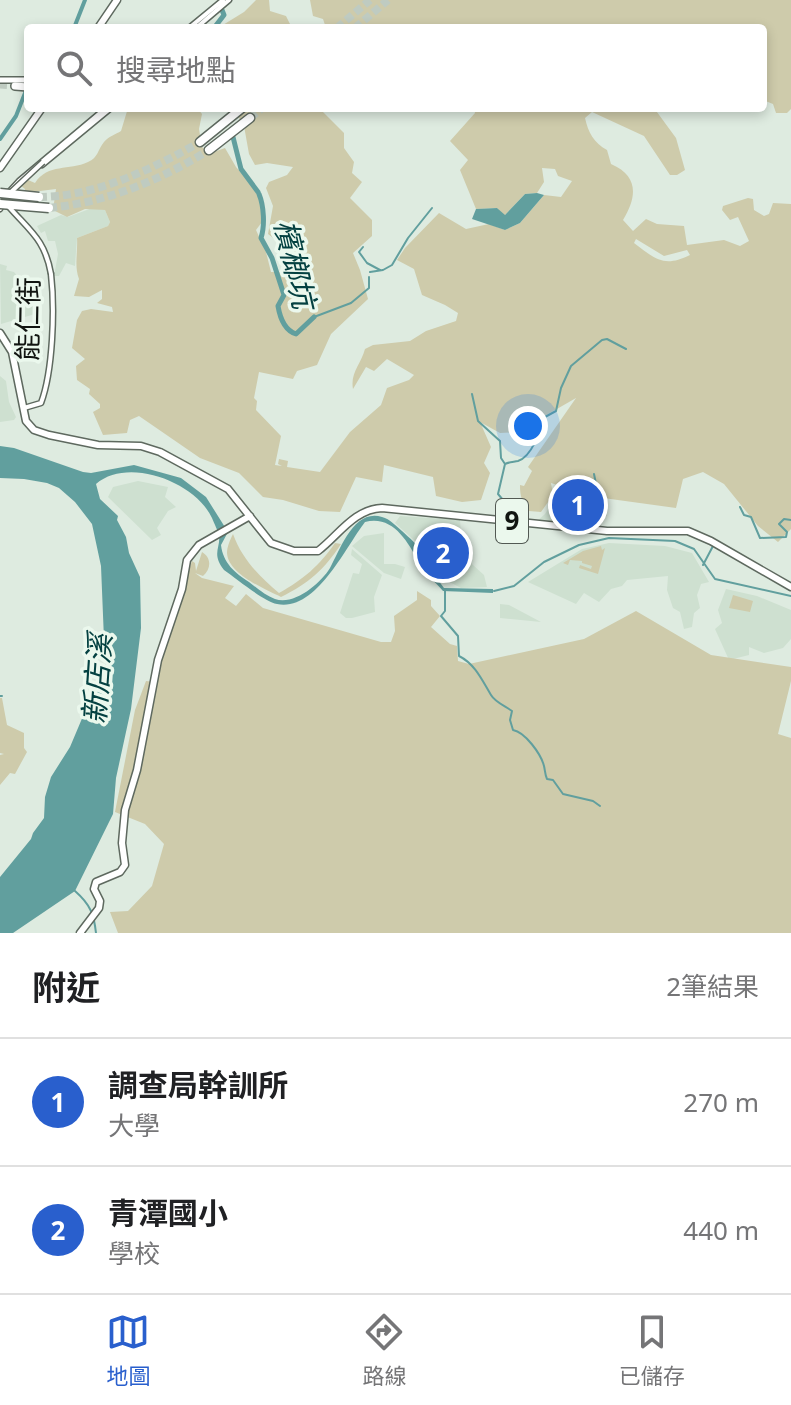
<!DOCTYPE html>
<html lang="zh-TW">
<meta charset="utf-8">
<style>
body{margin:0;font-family:"Noto Sans","Noto Sans TC",sans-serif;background:#f6f6f6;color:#202124}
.you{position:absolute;left:528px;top:426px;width:28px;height:28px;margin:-20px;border:6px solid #fff;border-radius:50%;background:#1a73e8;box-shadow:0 0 0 12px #1a73e833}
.badge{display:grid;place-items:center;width:52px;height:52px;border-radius:50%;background:#295fcd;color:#fff;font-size:26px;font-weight:700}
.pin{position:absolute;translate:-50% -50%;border:4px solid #fff;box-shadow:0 2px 8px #0006}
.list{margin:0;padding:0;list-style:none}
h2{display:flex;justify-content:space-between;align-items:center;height:104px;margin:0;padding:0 32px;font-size:34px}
h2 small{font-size:26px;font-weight:400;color:#757577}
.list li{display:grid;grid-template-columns:52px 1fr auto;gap:24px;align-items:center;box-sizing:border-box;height:128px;padding:0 32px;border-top:2px solid #e0e0e0}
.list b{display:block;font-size:30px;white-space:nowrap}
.list p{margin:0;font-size:26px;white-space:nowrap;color:#757577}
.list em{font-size:26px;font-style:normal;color:#757577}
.icon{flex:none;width:44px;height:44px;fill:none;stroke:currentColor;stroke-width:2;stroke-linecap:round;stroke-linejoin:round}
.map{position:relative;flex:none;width:791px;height:933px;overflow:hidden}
.search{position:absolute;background:#fff;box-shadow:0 4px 12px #0003;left:24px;right:24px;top:24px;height:88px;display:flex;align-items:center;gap:20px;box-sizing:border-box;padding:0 28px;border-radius:8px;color:#757577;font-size:30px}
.sheet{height:360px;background:#fff}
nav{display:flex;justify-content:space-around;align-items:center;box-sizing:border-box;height:112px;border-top:2px solid #e0e0e0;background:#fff;font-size:22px;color:#757577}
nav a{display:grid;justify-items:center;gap:4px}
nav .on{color:#295fcd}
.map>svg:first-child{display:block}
</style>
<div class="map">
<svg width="791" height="933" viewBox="0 0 791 933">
<rect width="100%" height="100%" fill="#deebe0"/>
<path fill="#cee0d0" d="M92,208L105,210L110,222L108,226L77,238L75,266L66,263L59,276H54L58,254L55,241H48L45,231L41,233L37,226L61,215L68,217Z
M0,264L7,266L6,270L14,272L23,283L21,296L28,297L26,305L36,307L35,314L1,324Z
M0,376L6,381L9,402L16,417L14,420L0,422Z
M138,481L168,487L165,497L176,507L168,511L157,528L161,535L152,540L108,497L113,487Z
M573,488L598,494L604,501L607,516L592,520L591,525L588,526L537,521L545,514L558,494Z
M400,516L460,520L462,555L484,575L487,587L461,588L444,579L417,543L395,523Z
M384,533V564H395L405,567L401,579L384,573L352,546L364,536Z
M609,543L665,546L692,553L709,582L701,584L700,587L697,595L700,608L694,613L692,627L684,629L680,612L673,608L667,590L668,576L627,580L622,586L611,589L599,602L584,593L576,604L528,582L582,549Z
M352,549L382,575L374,597L375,612L352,618H346L340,613L353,573L359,574L362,564L351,555Z
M726,589L757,596L791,610V639L783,648L764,653L749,647V655L729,660L715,629L722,623L718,610Z
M500,604L509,605L541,622L500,618Z"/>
<path fill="#cecbab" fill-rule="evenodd" d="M256,0H269L270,11L286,16L292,28H218L244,12Z
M310,0H791V109L787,113H776L773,104L763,100V28H326L323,19L313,16Z
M128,108H197L202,114L199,129L202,147L211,153L225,148L236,167L262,196V222L256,230L266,252L271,272H284L280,243L268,234L273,206L266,188L269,182L287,175L293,167L267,163L255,165L249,154L244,126L233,108H319L344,133V148L354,162L352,173L362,182L350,198L372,220V236L353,253L360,270L368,299L331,334L317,365L297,371L293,379L259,372L254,398L257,401L256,410L281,436L275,465L282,466L278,464L279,459L288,461L287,467L320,472L350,432L381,405L387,388L409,380L414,375L387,359L374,371L366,367L353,389C350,373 361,364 365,349L373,345L410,341L426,331L456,321L458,313L445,305L422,295L414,269L397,260L405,248L439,213L466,229L489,224L505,230L520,223L544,195L561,197L572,181L558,176L555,169L542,168L544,182L537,193L525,194L504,216L497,208L476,209L460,170L468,160L450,141L475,113L474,108H654L676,138L685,170L677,175H670L644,136L592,112L585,118C588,132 594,143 607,150L611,164C639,176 637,197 623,220L633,231L646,219L657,224L684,226L687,245L724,240L740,246L749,241L738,217L730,220L722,210L723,206L748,198L753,199L754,210L764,216L769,214L773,203L791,204V529L778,542L758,526L724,484L703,472L683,479L676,508L596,497L551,483L553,495L541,512L529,511C522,502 520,497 520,485L524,486L532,471L528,467L576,398L517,432L500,433L480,422L491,447L484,463L490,473L481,500L462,502L436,496L433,477L384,465L382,482L356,477L340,512L319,511L283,500L263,497L239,473L200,458L139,416L130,420L127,433L103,435L93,412L100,408V404L89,394L90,389L77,380L76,366L85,359L72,348L77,320L82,311L91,309L113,312L112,307L97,303L102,299V290L89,297L74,296L79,279C74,266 78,252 77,238L108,226L110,222L105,210L85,209L67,217L53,210L56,189L24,193L25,189L21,186L28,180L35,183C48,163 69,171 88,162C98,158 98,149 104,142C108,137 116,134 121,131ZM636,239L664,256L687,250L690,255C664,268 655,259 634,243Z
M233,534C242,559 259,576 279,593C304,579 319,566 335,543L341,544C324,570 309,583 281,597C265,589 228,574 227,553C227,547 230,540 233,534Z
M601,546L602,550L605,548L598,574L579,568L580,565L591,569L592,566L582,563V561L570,560L568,565L563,563L583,551Z
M202,552C212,558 211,569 203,576L195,573L202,578L234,586L225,598L236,606L246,594L263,608L381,642H391L395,631L394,616L417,600V591L431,600V606L440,616L431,627L450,644L457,646L458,661L469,664L584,639L636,611L711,655L791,667V681L778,734L791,738V933H118L110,912L128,911L152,886L164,844L145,824L115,812L135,710L146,681L155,682L159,658L192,561L195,563L196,571Z
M733,595L753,601L750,612L729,608Z
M0,698H2L7,725L24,733V748L27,752L15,774L10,773L0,785V755L4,754L0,753Z"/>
<path fill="#619f9e" d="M537,193L544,195L520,223L505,230L472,219L476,209L497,208L505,215L525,194Z
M0,446L14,448L83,472L91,473L134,465L181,478L206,497L228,532L221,545C223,563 235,573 249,582C257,588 266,596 275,599C294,606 321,583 330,568C340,550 354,508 382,517C390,519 396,526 402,531C409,538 419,544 420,554L424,556L426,564L444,588L493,589V593L443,591C435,582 424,572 418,561C407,540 392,515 365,522C345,548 316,612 277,604C263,601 237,579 224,570C211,553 221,548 219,535C218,531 214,523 212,518C196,483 129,456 96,484L100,499L118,516L117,520L126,537L129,553L140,577L141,628L131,709L116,778L113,814L75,891L13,933H0V877L31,839L33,833L44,818L45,797L51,777L70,747L105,664L101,566L92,524L75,502L59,488L47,483L24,479L0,478Z"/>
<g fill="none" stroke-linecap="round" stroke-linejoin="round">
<path stroke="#619f9e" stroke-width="2" d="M363,247L359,252L367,263L380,270
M370,272L383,270L392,265L408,238L432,208
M314,317L351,303L369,288V277
M472,394L478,421L500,441L501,458L505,464
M594,474L598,494L605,510
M501,506L503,500L498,494L505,464C509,462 513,462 518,461C532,457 541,429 545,417L556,411L561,388L571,366L602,340L607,339L626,349
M740,507L744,515L751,517L760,538L786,537L787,532L779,524L784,519L791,520
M703,565L713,546
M445,591V611L441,616L458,636L459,656C475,664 482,680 491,695C495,702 505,706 512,711L510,720L513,730C525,732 541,754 544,766C545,770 545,775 547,779L553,780L563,794L593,801L600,806
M494,591L514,586L544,562L579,545L609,538L675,541L694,549L715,579L791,596
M0,696H2
M75,891C91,905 94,915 96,933"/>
<path stroke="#619f9e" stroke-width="4" d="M74,28L85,0
M0,139L16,116L27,88"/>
<path stroke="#619f9e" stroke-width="5" d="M214,28L224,15L222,10
M233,137L241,169L258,192
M259,194C264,206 265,226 261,238L272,258L284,295L278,306C280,318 284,330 296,334L314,317"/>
<path stroke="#bfcbc1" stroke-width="7" stroke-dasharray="7 3.5" stroke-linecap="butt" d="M0,85L15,86"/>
<path stroke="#bfcbc1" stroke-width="8" stroke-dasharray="8 4" stroke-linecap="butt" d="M337,28L370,0
M355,28L388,0
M250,118L262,108
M39,197C94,197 153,169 200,142
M49,208C107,202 159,181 209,150"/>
<g stroke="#5e695f" stroke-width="7">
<path id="tertiary" d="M189,28L223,0
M196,28L229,0
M42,165L111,108
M0,209L8,193L19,181L106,108
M24,408L41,403C53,371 55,309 51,274"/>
</g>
<g stroke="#5e695f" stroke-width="8">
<path id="secondary" d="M0,80H28"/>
</g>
<g stroke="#5e695f" stroke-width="9">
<path id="primary" d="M98,28L117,0
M0,168L42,108
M0,333L12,352L26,421L34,430L49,435L98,445L141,446L160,452L228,489L271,543L294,551H318C338,536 354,509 382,508L607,531H688L711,541L791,587
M80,933L99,908L100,901L94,889L96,882L120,872L125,865L122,843L125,810L137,770L158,660L182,589L187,560L199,545L250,516"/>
</g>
<g stroke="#5e695f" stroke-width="10">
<path id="trunk" d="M15,86L28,87"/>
</g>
<g stroke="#5e695f" stroke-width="11">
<path id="motorway" d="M200,142L242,108
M209,150L250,118"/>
</g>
<use href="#tertiary" stroke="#fff" stroke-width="4"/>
<use href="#secondary" stroke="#fff" stroke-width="5"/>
<use href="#primary" stroke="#fff" stroke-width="6"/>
<use href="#trunk" stroke="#fff" stroke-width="7"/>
<use href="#motorway" stroke="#fff" stroke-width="8"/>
<g stroke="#5e695f" stroke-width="7" stroke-linecap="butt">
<path id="tertiary-bridge" d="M11,192L43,162
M9,207C31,232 45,240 51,274"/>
</g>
<g stroke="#5e695f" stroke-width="11" stroke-linecap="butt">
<path id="motorway-bridge" d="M0,193L39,197
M0,204L49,208"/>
</g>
<use href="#tertiary-bridge" stroke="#fff" stroke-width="4"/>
<use href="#motorway-bridge" stroke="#fff" stroke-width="8"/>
</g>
<g text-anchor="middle" stroke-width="7" stroke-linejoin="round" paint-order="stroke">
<rect fill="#ebf8ed" stroke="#525953" stroke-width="2" x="496" y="499" width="32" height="44" rx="6"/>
<g font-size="26" font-weight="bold" fill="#111511">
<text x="512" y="530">9</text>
</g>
<g font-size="28" fill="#111511" stroke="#ebf8ed">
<text transform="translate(28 319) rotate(-89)" y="10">能仁街</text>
</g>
<g font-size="30" font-style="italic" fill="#044141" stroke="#ebf8ed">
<text transform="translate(294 264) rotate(77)" y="10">檳榔坑</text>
<text transform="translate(98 679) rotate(-86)" y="10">新店溪</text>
</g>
</g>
</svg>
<div class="you"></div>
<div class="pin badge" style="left:578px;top:505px">1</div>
<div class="pin badge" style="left:443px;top:553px">2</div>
<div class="search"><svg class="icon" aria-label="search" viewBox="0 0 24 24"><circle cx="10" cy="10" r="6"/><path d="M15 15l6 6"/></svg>搜尋地點</div>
</div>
<section class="sheet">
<h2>附近<small>2筆結果</small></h2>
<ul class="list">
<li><span class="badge">1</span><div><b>調查局幹訓所</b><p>大學</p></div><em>270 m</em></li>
<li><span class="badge">2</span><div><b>青潭國小</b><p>學校</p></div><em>440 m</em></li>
</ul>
</section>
<nav>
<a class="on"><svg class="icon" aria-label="map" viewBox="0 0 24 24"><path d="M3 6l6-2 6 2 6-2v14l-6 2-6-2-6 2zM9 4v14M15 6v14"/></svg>地圖</a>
<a><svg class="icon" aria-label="directions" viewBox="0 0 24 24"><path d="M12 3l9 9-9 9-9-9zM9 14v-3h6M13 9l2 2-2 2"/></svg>路線</a>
<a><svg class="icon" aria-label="saved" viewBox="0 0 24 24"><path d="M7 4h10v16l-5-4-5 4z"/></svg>已儲存</a>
</nav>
